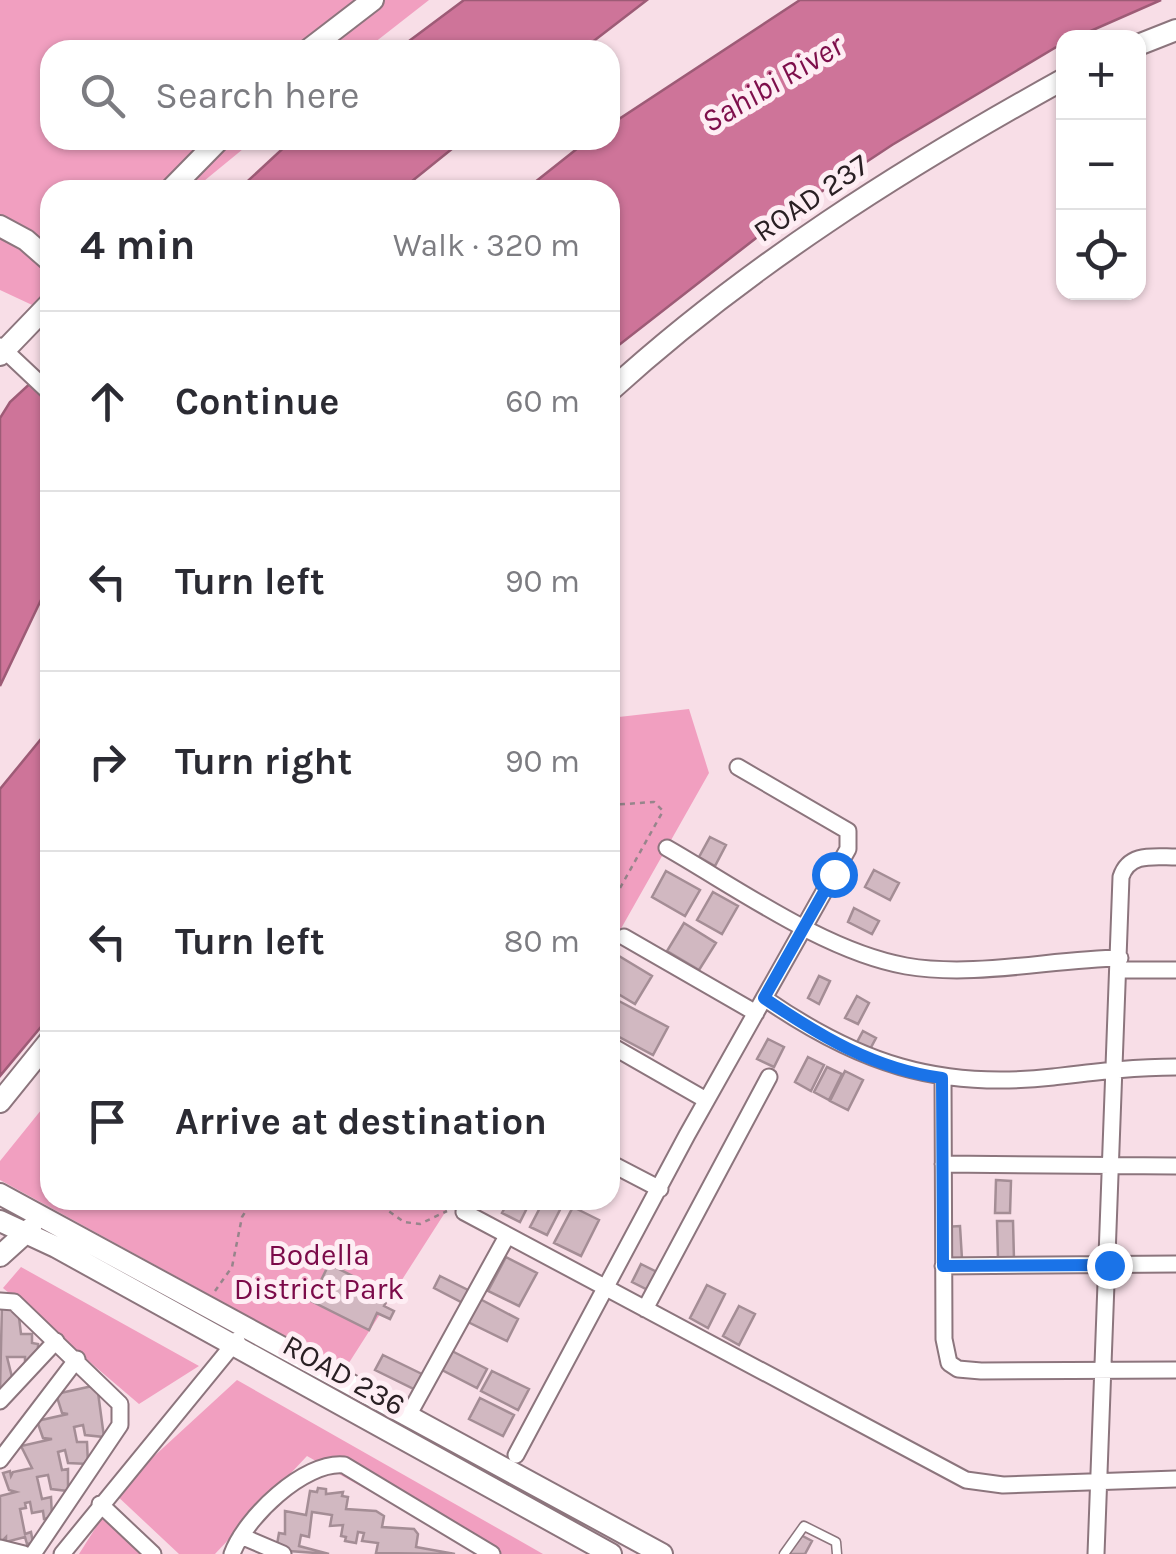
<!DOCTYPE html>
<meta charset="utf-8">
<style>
body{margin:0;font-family:Karla,sans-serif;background:#f7f7f7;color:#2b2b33}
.controls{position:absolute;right:30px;top:30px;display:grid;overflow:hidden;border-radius:20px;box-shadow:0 2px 8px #0004}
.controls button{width:90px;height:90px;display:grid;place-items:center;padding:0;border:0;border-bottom:2px solid #e1e1e2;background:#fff;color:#2b2b33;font:50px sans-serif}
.stop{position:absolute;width:30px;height:30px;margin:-22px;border:8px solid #1a73e8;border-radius:50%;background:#fff}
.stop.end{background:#1a73e8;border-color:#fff;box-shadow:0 2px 10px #0008}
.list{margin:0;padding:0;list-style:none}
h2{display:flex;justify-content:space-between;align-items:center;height:130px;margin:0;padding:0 40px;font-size:42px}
h2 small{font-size:32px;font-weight:400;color:#7c7c81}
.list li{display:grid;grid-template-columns:65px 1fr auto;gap:30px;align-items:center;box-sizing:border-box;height:180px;padding:0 40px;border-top:2px solid #e1e1e2}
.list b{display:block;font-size:38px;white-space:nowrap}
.list em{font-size:32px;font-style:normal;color:#7c7c81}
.icon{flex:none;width:55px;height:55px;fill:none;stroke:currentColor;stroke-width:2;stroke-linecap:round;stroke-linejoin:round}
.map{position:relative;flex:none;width:1176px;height:1554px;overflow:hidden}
.search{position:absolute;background:#fff;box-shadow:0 2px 8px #0004;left:40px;top:40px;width:580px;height:110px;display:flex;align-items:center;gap:25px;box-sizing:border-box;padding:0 35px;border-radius:30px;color:#7c7c81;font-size:38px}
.panel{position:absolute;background:#fff;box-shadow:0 2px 8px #0004;left:40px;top:180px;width:580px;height:1030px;border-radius:30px}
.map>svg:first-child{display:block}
</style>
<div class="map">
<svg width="1176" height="1554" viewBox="0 0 1176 1554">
<rect width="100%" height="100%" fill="#f8dee7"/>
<path fill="#f19fc0" d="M0,0H429L365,50H50V140H254L193,190H50V307L45,311L0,290Z
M689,709L709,773L610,948V718Z
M50,1099V1200H453L345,1369L0,1180V1161Z
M21,1267L199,1366L139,1404L3,1288Z
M237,1380L543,1554H481L307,1456L215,1554H179L114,1493Z
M103,1516L140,1554H79Z"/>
<path fill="#ce7499" stroke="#9d5b76" stroke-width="2.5" d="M464,0H647L582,50H397Z
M800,0H1161L1077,37L1064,38L1063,43L892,145L783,217L610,352V190H525L588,140H610V125Z
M292,140H463L401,190H238Z
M50,365V581L0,686V418L10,402Z
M50,728V1016L0,1076V789Z"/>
<path fill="#d1b8c1" stroke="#a48d95" stroke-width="2.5" d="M710,837L726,845L715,866L699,857Z
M874,870L899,883L890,900L865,887Z
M666,871L700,890L685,916L652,897Z
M713,892L738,906L722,934L697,920Z
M854,908L879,921L872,934L848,922Z
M684,923L716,943L699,970L667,951Z
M619,956L652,976L635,1004L610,989V971Z
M819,976L830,981L819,1004L808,998Z
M857,996L869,1003L858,1024L845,1018Z
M617,1000L668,1027L653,1055L610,1032V1012Z
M863,1031L876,1038L869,1051L856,1044Z
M768,1039L784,1047L774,1067L757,1059Z
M808,1057L824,1065L811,1091L795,1082Z
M827,1067L842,1074L829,1100L814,1092Z
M845,1071L863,1080L848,1110L830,1101Z
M996,1180L1011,1181L1010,1213H995Z
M509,1200H531L520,1222L502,1213Z
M544,1200H565L547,1235L530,1227Z
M573,1207L599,1220L581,1256L554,1243Z
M997,1221H1013L1014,1260H998Z
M960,1226L962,1259L946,1260L944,1227Z
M506,1257L537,1273L519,1306L488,1291Z
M329,1264L390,1295L384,1306L394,1311L390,1319L377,1313L369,1330L311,1301Z
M641,1264L659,1273L650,1291L632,1282Z
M440,1276L470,1291L463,1303L434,1288Z
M707,1285L725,1294L708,1328L690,1318Z
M480,1299L518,1319L507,1341L468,1322Z
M2,1303L18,1309L21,1334H32V1343L38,1344V1359L25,1365V1357H7L13,1381L0,1391Z
M739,1306L755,1314L739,1345L723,1336Z
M450,1350L487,1369L477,1388L440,1369Z
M383,1355L426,1376L418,1391L375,1370Z
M492,1371L529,1389L518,1410L481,1391Z
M97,1385L104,1437L85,1435L83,1425L74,1427L77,1442H87L88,1464L68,1463L65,1450L58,1452L62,1470L68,1469V1491L51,1489L48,1475L37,1477L42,1499L51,1497L52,1517L44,1519L43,1511L32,1513L30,1502L25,1503L26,1508L20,1509L25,1534L31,1532L33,1543L27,1544L25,1537L6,1542V1537L0,1543V1496L16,1492L9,1490L3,1473L10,1471L11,1476L13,1472L32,1468L21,1446L52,1439L43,1438L37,1421L68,1414L62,1413L56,1394Z
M480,1398L514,1415L503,1436L469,1419Z
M318,1488L326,1489V1494L343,1492L342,1496L348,1497L346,1509L376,1511L384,1516L382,1527L414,1529L418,1534L416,1547L455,1554L376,1553L378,1543L362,1541L364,1533L358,1532L356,1543L345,1541L346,1537L341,1536L343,1525L330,1526L332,1515L312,1512L309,1537L301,1535L299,1546L329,1554L276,1550L279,1533L285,1534V1511L306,1515L310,1491L317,1492Z
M797,1533L812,1541L805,1554H785Z"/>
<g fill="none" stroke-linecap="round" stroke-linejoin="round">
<g stroke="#8c757d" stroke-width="11">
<path id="service" d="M784,1554L804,1526L836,1542L837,1554"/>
</g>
<g stroke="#8c757d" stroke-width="19">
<path id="minor" d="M0,346L50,393
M667,848C737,888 826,952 906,966C975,978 1051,959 1120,958
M624,937L756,1013
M1119,970H1176
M764,998C858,1063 938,1090 1053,1077C1095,1072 1134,1067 1176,1067
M610,1045L706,1100
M943,1077L944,1339L949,1363L958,1369L981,1371L1176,1370
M610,1163L660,1189
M943,1164L1176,1166
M464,1212L966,1480L1003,1485L1176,1479
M943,1266L1176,1264
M0,1301L14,1302L120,1404V1425L33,1554
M645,1309L769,1077
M0,1401L56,1341
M408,1416L507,1236
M516,1455L687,1135L848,849V831L738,767
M0,1460L77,1359
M100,1504L153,1554
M241,1536L283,1554
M0,1548L24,1554
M62,1554L237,1340
M232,1554C245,1518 304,1461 344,1465L492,1554
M1096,1554L1121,877C1129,852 1154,857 1176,857"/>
</g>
<g stroke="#8c757d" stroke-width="24">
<path id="tertiary" d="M1138,45L1176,30
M308,50L373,0
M170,190L219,140
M0,226L26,240L50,261
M0,355L50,303
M610,391C746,267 903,168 1064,79
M0,1102L50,1040
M0,1194L662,1554
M0,1221L56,1247L611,1554
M0,1256L31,1228"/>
</g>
<path stroke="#97858b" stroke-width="2.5" stroke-dasharray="5 5" stroke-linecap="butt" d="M610,805L654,802L663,811L610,906
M373,1200L404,1222L420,1224L447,1211
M215,1291L232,1267L242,1217L253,1200"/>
<use href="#service" stroke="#fff" stroke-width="8"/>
<use href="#minor" stroke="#fff" stroke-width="15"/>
<use href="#tertiary" stroke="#fff" stroke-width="20"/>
</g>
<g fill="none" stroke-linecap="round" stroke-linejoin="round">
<path stroke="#1a73e8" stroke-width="12" d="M834,874L764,998C820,1036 874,1069 942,1078L943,1266L1109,1265"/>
</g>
<g text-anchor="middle" stroke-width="10" stroke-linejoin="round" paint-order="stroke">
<g font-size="30" fill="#2a2024" stroke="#feeef4">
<text transform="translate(811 198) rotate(-34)" y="10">ROAD 237</text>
<text transform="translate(344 1375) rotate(29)" y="10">ROAD 236</text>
</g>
<g font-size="30" fill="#7b0a49" stroke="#feeef4">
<text x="319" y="1265">Bodella<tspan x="319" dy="34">District Park</tspan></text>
</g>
<g font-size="32" font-style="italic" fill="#7e0f4b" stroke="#feeef4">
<text transform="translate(772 83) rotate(-31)" y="11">Sahibi River</text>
</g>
</g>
</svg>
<div class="controls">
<button>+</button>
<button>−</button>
<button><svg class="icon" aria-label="locate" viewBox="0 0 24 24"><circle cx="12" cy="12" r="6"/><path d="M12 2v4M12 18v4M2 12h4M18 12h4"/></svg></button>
</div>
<div class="stop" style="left:834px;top:874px"></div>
<div class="stop end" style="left:1109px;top:1265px"></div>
<div class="search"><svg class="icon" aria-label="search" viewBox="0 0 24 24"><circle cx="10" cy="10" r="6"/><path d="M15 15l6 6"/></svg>Search here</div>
<section class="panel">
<h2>4 min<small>Walk · 320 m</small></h2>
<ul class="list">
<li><svg class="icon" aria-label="ahead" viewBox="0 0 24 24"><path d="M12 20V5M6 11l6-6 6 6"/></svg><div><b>Continue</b></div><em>60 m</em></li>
<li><svg class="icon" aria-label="left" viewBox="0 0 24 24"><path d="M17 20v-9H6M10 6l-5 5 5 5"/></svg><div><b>Turn left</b></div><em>90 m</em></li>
<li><svg class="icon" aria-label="right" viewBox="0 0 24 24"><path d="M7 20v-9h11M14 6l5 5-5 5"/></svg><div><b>Turn right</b></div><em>90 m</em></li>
<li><svg class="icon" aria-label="left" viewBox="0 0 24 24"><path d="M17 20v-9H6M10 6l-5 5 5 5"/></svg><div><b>Turn left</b></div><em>80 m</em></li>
<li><svg class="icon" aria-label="arrive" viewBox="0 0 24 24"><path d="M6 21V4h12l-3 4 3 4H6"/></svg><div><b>Arrive at destination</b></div></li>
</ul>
</section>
</div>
